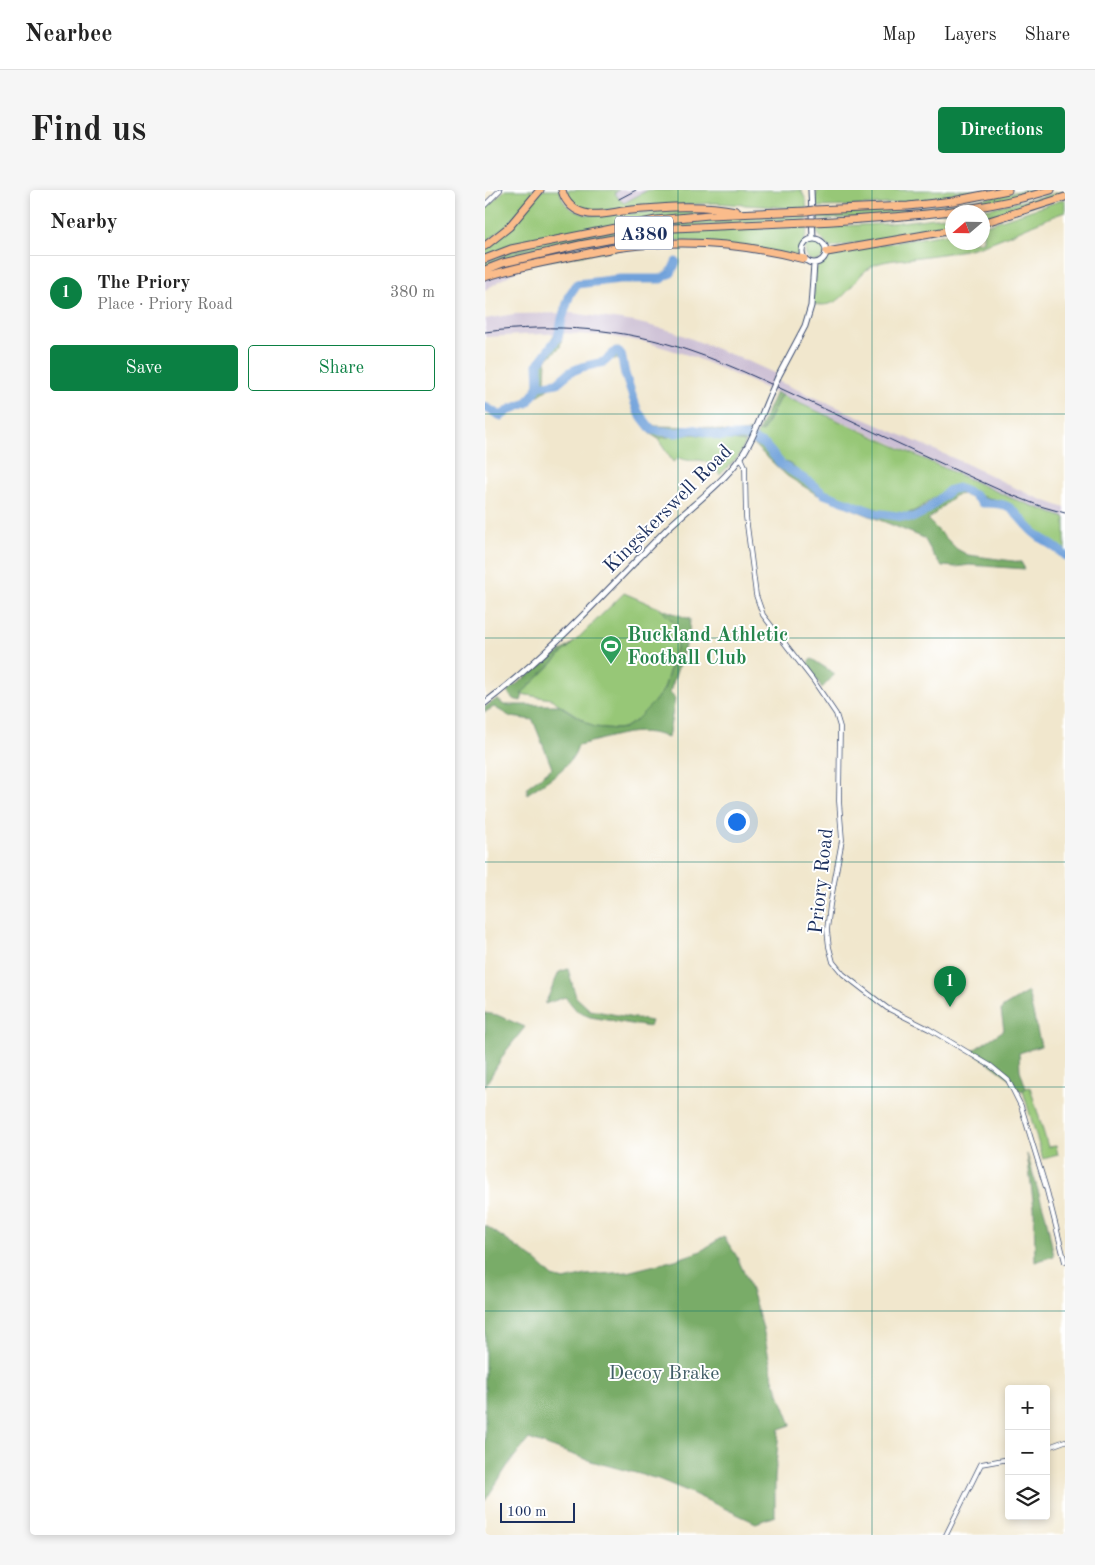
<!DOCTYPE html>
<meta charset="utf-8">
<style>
body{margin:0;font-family:"Old Standard TT",serif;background:#f6f6f6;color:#222}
.controls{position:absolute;right:15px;bottom:15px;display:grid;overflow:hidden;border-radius:5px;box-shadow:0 2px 8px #0003}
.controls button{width:45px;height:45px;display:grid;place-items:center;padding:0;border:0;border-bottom:1px solid #e0e0e0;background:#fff;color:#222;font:25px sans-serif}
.compass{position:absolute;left:460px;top:15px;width:45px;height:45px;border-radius:50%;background:#fff;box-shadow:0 2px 8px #0003;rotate:250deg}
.scale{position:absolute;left:15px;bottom:12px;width:75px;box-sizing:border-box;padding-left:5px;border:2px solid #1b2f5e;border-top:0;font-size:14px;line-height:18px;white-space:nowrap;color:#1b2f5e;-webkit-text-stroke:4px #fff;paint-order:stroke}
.you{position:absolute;left:251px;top:631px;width:18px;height:18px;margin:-12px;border:4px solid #fff;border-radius:50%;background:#1a73e8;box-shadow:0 0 0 8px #1a73e833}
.badge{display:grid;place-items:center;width:32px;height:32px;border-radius:50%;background:#0b8043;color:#fff;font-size:16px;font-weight:700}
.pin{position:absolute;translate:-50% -41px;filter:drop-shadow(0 1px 2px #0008)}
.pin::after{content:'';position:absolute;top:26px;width:18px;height:15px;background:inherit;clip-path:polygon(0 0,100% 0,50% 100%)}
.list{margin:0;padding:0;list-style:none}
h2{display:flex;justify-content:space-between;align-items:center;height:65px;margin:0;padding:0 20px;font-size:21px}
h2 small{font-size:16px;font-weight:400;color:#767676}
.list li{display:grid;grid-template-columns:32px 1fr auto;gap:15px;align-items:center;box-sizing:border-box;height:75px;padding:0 20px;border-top:1px solid #e0e0e0}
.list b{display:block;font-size:19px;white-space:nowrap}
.list p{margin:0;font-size:16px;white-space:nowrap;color:#767676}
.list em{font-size:16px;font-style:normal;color:#767676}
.actions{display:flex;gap:10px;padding:15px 20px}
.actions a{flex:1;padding:11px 0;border:1px solid #0b8043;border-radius:5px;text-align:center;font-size:18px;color:#0b8043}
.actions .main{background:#0b8043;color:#fff}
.icon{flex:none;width:28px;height:28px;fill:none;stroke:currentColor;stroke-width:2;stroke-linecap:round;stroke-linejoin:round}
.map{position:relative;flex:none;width:580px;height:1345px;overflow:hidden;border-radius:5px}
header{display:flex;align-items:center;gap:30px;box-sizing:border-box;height:70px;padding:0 25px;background:#fff;border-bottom:1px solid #e0e0e0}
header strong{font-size:24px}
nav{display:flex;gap:28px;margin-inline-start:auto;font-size:18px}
.intro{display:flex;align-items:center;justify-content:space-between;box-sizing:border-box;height:120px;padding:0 30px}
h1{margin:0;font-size:35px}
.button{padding:12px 22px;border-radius:5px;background:#0b8043;color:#fff;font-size:18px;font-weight:700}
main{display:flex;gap:30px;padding:0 30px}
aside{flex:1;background:#fff;border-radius:5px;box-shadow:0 2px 8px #0003}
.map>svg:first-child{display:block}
</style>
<header>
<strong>Nearbee</strong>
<nav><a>Map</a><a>Layers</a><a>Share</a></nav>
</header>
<div class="intro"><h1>Find us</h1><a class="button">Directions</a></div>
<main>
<aside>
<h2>Nearby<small></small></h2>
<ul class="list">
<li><span class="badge">1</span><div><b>The Priory</b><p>Place · Priory Road</p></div><em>380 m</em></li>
</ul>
<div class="actions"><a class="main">Save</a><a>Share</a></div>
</aside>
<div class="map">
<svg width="580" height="1345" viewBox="0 0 580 1345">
<rect width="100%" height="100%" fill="#fff"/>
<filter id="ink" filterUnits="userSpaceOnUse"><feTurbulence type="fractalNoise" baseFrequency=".02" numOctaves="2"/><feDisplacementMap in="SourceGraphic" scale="10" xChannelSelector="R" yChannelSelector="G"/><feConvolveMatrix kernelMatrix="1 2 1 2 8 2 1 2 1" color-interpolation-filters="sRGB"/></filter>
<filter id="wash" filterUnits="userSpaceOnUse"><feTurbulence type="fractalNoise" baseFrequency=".0096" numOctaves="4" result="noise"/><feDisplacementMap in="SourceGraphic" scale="20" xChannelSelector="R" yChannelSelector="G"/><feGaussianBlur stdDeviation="1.12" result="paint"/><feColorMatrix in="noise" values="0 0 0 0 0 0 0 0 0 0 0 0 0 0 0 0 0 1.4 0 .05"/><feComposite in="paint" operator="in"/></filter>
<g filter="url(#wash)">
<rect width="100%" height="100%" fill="#f1e7cd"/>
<path fill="#ccbfd4" d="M134,0H163L0,100V83Z
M87,123L150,132L187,141L267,173L291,184L289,189L295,192L484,275L547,306L580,318V328L526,308L384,243L209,167L164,153L124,146L78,143L0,147V129L29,124Z"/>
<path fill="#97c777" stroke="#597b6a" d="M20,0H53L22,35L0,53V19Z
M57,0H75C78,18 88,21 104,25L228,19L225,22L0,67V59Z
M79,0H134L130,3L134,9L139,13L163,0H316L320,8L322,18H308L229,13L105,21C93,18 82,14 79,0Z
M333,0H509C450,12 389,16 329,17V12Z
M537,0H556L525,9L460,22L330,30L329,24C399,21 469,18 537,0Z
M580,1V5L498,30V22H488Z
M580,9V22C547,33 517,51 484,59C463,64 440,66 419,69C410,70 398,71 389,75C365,87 362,121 328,114L331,78L341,71L344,63L467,43L468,52H498V36Z
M322,25V30C215,37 101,38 0,78V72L26,62L170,32L239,27Z
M467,26V37L344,58L330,40V37L398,34Z
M322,37C323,49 314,55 317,66L190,50L18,78L42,70L77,61L190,42L232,39Z
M320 61a10 10 0 1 1 20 0a10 10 0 1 1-20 0Z
M296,205L526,308L580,328V366L570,356L545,339L527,318L513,310L498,307L472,297C466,300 460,302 454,305C437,314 434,323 412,325L338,303L304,274L295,271L278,252L271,247L274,240L278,242Z
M208,244L261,252L252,268L235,285L232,280L230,282C216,262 212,275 194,268L188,272L172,248Z
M139,403L174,418L190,434L194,448L179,499L169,512L150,531L139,538L132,539L109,537L66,509L36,504Z
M545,897L563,957L571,956L573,965L558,969L538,901L541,898Z"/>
<path fill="#79ac68" stroke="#4a6e63" d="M70,143H78L75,157L61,170L60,191L72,193L42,213L50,195L51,176Z
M131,157L134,158L137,162C142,181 152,227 170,236L219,237L246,243L267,241L265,248L261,252L208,244L172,248L164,243L150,220L134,169H128L119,172Z
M291,202L296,205L277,242L274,240Z
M271,247L278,252L295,271L304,273L338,303L412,325L422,324L435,319L466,298L472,297L498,307L513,310L522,316L509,312L497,313L477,304L469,306L443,330L472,359L483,365L536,372L540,379L484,375L471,377L457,376L449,366L439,348L331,304L302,286L268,254Z
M174,418L205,429L204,444L185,502L190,509L183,548C152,534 124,549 93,555C87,578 61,591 42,604V597L67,578L48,530L26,527L9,517L0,522V517L12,509L19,515H74L109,537L132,539L139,538L150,531L169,512L179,499L194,448L190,434Z
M89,452L36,504L38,505L36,511L28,509L22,501Z
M327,469L350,484L337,498L322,475L325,470Z
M83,779L91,807L105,820L166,831L164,837L105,827L93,822L80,807L60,814L74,782Z
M543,802L556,856L534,863L535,880L541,898L535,902L526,889L487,861L519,840L516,821L518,817Z
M0,823L12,825L40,837L21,861L0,896Z
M542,964L561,1027L569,1066L550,1072L549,1018Z
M0,1035L50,1070L68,1087L79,1090L101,1085L142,1082L190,1070L216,1061L234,1049L239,1047L251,1065L263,1091L278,1138L288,1188L306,1235L294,1239L290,1288V1326L271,1333L200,1300L173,1289L106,1271L44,1249L25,1272L0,1311Z"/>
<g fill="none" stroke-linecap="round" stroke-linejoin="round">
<path stroke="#6fa1da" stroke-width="9" d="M54,196L72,193L85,182L97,177L119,172L131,161L136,164L140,184L153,222L167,240L191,243L208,239L235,246H261L280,255L297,275L324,292L339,304L390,323L427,328L441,321L465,300L473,298L489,305L497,313C530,312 526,321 546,340C556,350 570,355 580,366
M0,217L16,226L26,219L42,213L50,202L54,196L53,174L73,147L77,129L85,104L92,94L135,89H176L186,83L191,72"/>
</g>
</g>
<g filter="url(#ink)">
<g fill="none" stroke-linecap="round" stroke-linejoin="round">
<g stroke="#3b4b6f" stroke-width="5.5">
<path id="minor" d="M0,15L15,0
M256,267L260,276L261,327L271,405L278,425L328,490L351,524L355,537L354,611L357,650L345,715L342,740L344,757L348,772L358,784L402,818L444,839L484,863L506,876L523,890L536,916L562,1001L580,1072
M561,1258L580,1251
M461,1345L496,1274L524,1269"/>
</g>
<g stroke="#3b4b6f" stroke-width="7">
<path id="tertiary" d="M326,0L328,49
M317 61a12 12 0 1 1 24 0a12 12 0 1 1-24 0Z
M293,187L320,136L326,116L329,74
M0,513C67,462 124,398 183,338C207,315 237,294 256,267C269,249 276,225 285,205"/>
</g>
<g stroke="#3b4b6f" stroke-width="9">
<path id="trunk" d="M77,0C80,13 90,22 104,24C117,26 133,21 147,20C181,17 217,14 251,21
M329,20L423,16L468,11L523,0
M330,32C409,27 490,24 566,0
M498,33L580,7
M0,56L24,37L55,0
M342,62L468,40
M0,69L26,59L171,30L224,25L322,21
M0,80L18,73L95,55L189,38L322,32
M0,87C24,79 49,74 74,69C95,65 116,60 138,57C198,49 261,54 319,69"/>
</g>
<use href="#minor" stroke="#fff" stroke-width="4"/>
<use href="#tertiary" stroke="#fff" stroke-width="5"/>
<use href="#trunk" stroke="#fabc8b" stroke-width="7"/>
<path stroke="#1b2f5e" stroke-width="1" d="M134,9L151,0
M0,142C68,133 140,138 205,161C253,177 298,200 344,221C402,248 461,276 519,302L555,316L580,323"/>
<g stroke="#3b4b6f" stroke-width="7" stroke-linecap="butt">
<path id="tertiary-bridge" d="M285,205L293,187"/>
</g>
<g stroke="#3b4b6f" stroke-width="9" stroke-linecap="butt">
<path id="trunk-bridge" d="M322,21L329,20
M322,32H330"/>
</g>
<use href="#tertiary-bridge" stroke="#fff" stroke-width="5"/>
<use href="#trunk-bridge" stroke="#fabc8b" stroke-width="7"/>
</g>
</g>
<path fill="none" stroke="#0f766e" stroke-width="1" stroke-opacity="0.55" d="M193,0V1345M387,0V1345M0,224H580M0,448H580M0,672H580M0,897H580M0,1121H580"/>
<defs>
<g id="stadium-pin" transform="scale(1.125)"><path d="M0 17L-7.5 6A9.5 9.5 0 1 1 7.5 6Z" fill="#2e9e5b" stroke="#fff"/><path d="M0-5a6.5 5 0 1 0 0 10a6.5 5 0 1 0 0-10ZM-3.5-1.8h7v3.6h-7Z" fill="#fff"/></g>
</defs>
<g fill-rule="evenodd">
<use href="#stadium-pin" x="126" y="456"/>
</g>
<g text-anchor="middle" stroke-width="4" stroke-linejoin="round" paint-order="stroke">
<rect fill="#fff" stroke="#5f6d8e" stroke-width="1" x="130" y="26.5" width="58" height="33" rx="4"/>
<g font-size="19" font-weight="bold" fill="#1b2f5e">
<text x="159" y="50">A380</text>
</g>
<g font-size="20" fill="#1b2f5e" stroke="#fff">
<text transform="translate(182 318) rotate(-45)" y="7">Kingskerswell Road</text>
<text transform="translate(335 691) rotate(-84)" y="7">Priory Road</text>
</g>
<g font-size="20" font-weight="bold" fill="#27864d" stroke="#fff" text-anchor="start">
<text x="142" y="451">Buckland Athletic<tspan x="142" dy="23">Football Club</tspan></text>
</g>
<g font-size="20" fill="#405d66" stroke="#fff">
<text x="179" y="1189">Decoy Brake</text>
</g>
</g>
</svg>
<div class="controls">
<button>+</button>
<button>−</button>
<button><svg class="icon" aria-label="layers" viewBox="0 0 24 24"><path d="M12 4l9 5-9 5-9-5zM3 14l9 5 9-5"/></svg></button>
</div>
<svg class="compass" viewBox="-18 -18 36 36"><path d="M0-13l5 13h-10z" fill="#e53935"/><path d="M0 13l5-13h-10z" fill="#767676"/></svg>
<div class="scale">100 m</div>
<div class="you"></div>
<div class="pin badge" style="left:465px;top:817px">1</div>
</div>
</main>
